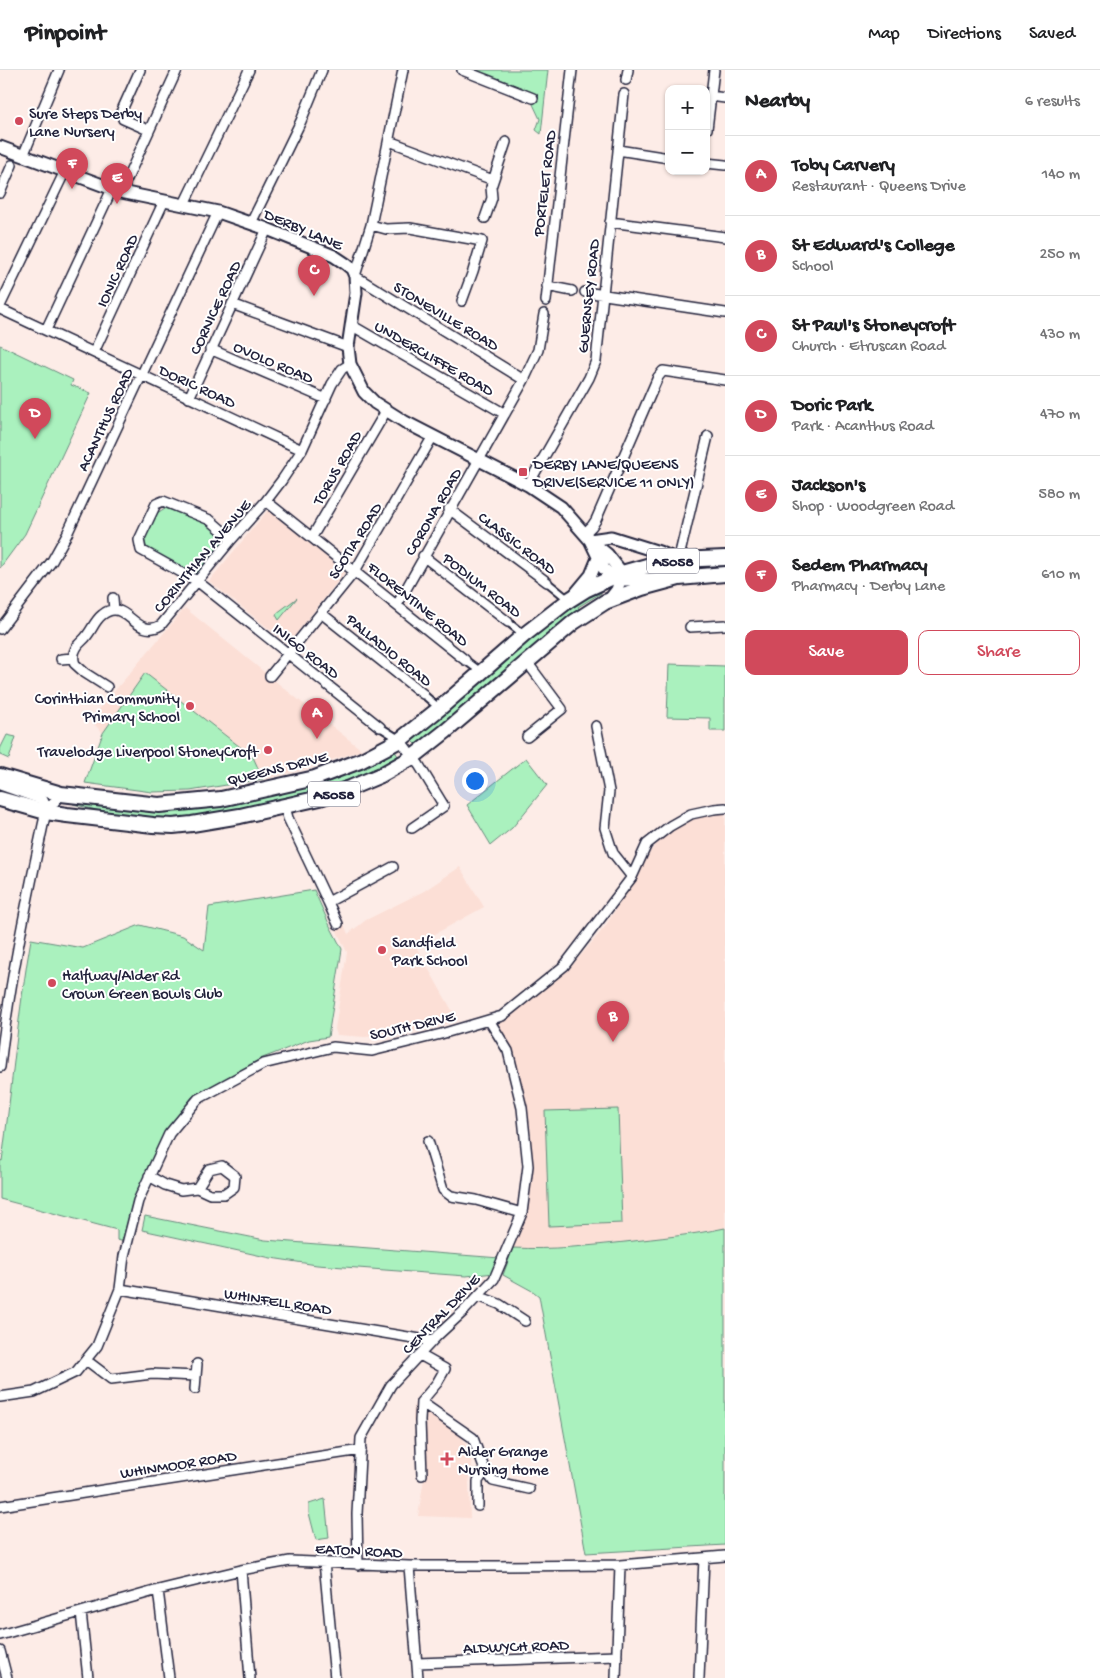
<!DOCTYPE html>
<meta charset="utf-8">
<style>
body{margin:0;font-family:"Gochi Hand",sans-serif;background:#f6f6f6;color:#202124}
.controls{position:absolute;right:15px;top:15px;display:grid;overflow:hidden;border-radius:10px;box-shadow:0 1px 4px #0004}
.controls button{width:45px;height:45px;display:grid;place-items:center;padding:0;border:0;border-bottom:1px solid #e0e0e0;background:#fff;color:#202124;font:25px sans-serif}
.you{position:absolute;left:474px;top:710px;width:18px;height:18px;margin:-12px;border:4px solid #fff;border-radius:50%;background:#1a73e8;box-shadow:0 0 0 8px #1a73e833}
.badge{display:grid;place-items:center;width:32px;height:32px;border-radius:50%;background:#d1495b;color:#fff;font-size:16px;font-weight:700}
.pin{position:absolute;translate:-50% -41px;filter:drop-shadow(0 1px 2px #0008)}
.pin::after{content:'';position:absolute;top:26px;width:18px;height:15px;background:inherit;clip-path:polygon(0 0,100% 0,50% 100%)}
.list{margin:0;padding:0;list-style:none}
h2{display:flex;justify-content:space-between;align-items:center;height:65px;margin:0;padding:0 20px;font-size:21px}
h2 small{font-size:16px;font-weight:400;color:#757577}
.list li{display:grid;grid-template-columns:32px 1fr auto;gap:15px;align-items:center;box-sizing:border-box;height:80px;padding:0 20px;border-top:1px solid #e0e0e0}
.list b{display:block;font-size:19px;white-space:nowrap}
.list p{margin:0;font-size:16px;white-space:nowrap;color:#757577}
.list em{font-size:16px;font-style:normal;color:#757577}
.actions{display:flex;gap:10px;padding:15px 20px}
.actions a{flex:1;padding:11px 0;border:1px solid #d1495b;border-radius:10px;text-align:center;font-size:18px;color:#d1495b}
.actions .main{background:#d1495b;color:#fff}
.map{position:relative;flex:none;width:725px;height:1608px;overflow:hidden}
header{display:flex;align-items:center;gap:30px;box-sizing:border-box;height:70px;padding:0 25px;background:#fff;border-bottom:1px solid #e0e0e0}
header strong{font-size:24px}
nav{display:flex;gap:28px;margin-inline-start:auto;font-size:18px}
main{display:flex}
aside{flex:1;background:#fff}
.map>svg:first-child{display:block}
</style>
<header>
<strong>Pinpoint</strong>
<nav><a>Map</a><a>Directions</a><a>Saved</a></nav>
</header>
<main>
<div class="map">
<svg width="725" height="1608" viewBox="0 0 725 1608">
<rect width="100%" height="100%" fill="#fdece7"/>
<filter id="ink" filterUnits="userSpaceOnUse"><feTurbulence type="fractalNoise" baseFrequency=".02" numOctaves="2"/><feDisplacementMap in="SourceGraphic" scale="10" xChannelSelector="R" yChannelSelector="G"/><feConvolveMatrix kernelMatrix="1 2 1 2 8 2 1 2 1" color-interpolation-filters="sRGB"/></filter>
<g filter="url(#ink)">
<path fill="#fcdfd6" d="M268,440L345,502L288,574L209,511Z
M185,538L290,623L362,680L301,700L263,709L190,721L152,722L85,713L103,663L90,650Z
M725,743V1158L664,1168L606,1174L539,1179L513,1178L525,1141L531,1095V1066L527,1037L521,1018L491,952L522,936L570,898L605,857L650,782L665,764L685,751L701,745Z
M460,797L484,837L415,875L458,951L401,964L365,967L337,965L335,959L347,882L335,857L343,852L348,864L366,850L424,821Z
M414,1335L419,1336L456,1360L463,1368L472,1394L469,1413L470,1448L418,1446L424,1409L420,1373L413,1350Z"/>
<path fill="#aaf1be" stroke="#668a7c" d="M471,0H548L541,64L536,60L540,49L532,32Z
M0,275L73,310L71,315L91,323L25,464L0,498Z
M165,438L208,454L225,469L196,505L147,479L144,469L154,445Z
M601,518V523L578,537L580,541L417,676L410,669L580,529Z
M297,528L279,550L276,545L277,543Z
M669,594L725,596V661H710V648L667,647Z
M145,603L253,687L263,709L190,721L152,722L85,713L103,663Z
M7,665L16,667L9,689L0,685V679Z
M395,681L400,690L355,711L284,733L169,751L123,747L73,734L74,731L153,741L192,740L256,728L321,712L351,702Z
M526,688L547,715L512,758L491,775L467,735Z
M314,820L330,856L342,879L328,967L309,970L260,989L192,1027L166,1061L147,1099L125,1172L117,1170V1160L0,1129V1090L2,1091C12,1017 18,942 31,869L83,878L140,855L183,866L204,880L209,837Z
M618,1039L622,1153L549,1156L545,1041Z
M145,1146L265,1170L500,1188L495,1203L466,1206L317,1195L271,1188L142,1160Z
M725,1158V1475L586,1483L539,1226L534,1222L503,1205L513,1178C551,1180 588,1176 625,1172C659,1168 692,1165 725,1158Z
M325,1429L329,1468L316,1470L309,1443V1434Z"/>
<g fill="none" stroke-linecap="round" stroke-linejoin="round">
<g stroke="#22223b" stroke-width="10">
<path id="pedestrian" d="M547,512L569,530
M508,552L524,565
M465,590L481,602
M423,624L439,638
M380,657L399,669"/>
</g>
<g stroke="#22223b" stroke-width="12">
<path id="minor" d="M140,0L122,40L123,49L148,60
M403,0L371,155L355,206L524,310
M462,0L533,28
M626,10L628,0
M710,26L725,28
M707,59L714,0
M389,71L493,110
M618,80L669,88
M23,86L59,0
M706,93L725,95
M121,122L177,0
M0,123L12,95
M184,134L249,0
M485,148L492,128L491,117L506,72
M610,152L725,167
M251,153L301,51L322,0
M371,155L386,159L410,158L482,171L473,201L462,231
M547,216L572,221
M585,222L725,243
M546,231L572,0
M232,234L348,277
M0,236L65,101
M0,239L302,380
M351,255L505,344
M46,260L112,119
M210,279L326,329
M94,282L164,131
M189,328L267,159
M528,415L589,308L596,291L624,24
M266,431L465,590
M449,439L547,512
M585,463L592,456L596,450L658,307L663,301L725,310
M312,467L386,341
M232,469L210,450L163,431L156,434L139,470L141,480L197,511L380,657
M423,486L508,552
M681,490L680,483L708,366
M113,528L114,540
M397,535L524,310L538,280L544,244
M321,543L423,624
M690,557L725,555
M0,559L52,491L67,464L218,142
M61,589L73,588
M270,606L355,501L433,366
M107,617L85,603L75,594C71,584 76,576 83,570C91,563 94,551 102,545C126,525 135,571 161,555L232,469L266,431L282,410L302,380L332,314L342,299L350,294
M596,656L609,721L605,758L613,783L632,807
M527,667L562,639L527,592
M400,670L419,695L444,736L412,758
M0,715L43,730L46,736V742
M285,737L288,748L328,832L393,797
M328,832L338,854
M0,997C9,915 26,835 43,755L46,742L61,724
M428,1071L443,1120L451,1126L476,1130L522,1143
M149,1106L165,1115L181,1120L197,1118L210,1124H224L234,1117L235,1106L222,1096L209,1099L197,1118
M120,1219L432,1271
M478,1226L499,1234L525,1251
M420,1285L445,1299L437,1313L421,1332L473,1368L484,1398L493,1411L529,1419
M86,1290L111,1309L152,1304L196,1306
M195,1319L197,1294
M0,1327L34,1322L76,1302L97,1276L120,1219L124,1186L138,1131L169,1064L198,1029L263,994L333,977L372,981L441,964L502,946L564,896L632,807L647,774L670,756L691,744L714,739L725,738
M421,1332L420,1351L422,1405
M0,1436L361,1380
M478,1436V1411L486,1400
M324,1492L335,1608
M358,1495L357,1444L361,1368L391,1315L438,1265L464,1241L494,1209L522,1143L528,1096L522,1038L508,981L489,950
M409,1496L418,1608
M241,1500L250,1608
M158,1520L169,1608
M81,1542L88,1608
M0,1565L158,1520L241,1500L290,1491L409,1496H498L620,1495L725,1486
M0,1581L7,1608
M417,1593L617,1586
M616,1608L620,1495
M699,1608L704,1488"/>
</g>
<g stroke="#22223b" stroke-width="15">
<path id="tertiary" d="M0,77L121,122L218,142L267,159L334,186L346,194L352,199L355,206L356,223L348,277L350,294L364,322L375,333L405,352L528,415L561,437L590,470L604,499L612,507L625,510L667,508
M590,470L611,467L659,482L678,490
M592,472L607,484L622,503L617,520L610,529
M576,523L591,505L598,488"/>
</g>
<g stroke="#22223b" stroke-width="18">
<path id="trunk" d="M0,706L61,724L159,735L221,729L315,708L360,691L400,670L440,638L524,565L569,530L585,520L622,503L654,494L678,490L725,488
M0,729L46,742L67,745L153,755L173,756L192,754L240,746L320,728L350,718L381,705L413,687L446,661L574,552L605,532L642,518L679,508L725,504"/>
</g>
<use href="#pedestrian" stroke="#fff" stroke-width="6"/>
<use href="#minor" stroke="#fff" stroke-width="9"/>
<use href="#tertiary" stroke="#fff" stroke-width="11"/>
<use href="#trunk" stroke="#fff" stroke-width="14"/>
</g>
</g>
<g fill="#d1495b" stroke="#fff" stroke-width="2">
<circle cx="19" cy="51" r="5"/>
<rect x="518" y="397" width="10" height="10" rx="2.5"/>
<circle cx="190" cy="636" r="5"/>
<circle cx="268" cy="680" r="5"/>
<circle cx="382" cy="880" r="5"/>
<circle cx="52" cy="913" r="5"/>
<path d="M444.5 1381.5h5v5h5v5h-5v5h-5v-5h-5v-5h5z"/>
</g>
<g text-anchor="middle" stroke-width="4" stroke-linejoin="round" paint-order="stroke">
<g fill="#fff" stroke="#646476" stroke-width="1">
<rect x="647" y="478.5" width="52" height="25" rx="4"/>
<rect x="308" y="711.5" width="52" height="25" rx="4"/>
</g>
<g font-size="15" font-weight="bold" fill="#22223b">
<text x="673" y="496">A5058</text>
<text x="334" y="729">A5058</text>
</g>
<g font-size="16" fill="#22223b" stroke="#fff" text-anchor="start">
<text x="29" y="48">Sure Steps Derby<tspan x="29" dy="18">Lane Nursery</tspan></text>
<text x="533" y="399">DERBY LANE/QUEENS<tspan x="533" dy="18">DRIVE(SERVICE 11 ONLY)</tspan></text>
<text x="180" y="633" text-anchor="end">Corinthian Community<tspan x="180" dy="18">Primary School</tspan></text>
<text x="258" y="686" text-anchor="end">Travelodge Liverpool StoneyCroft</text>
<text x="392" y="877">Sandfield<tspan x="392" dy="18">Park School</tspan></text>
<text x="62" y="910">Halfway/Alder Rd<tspan x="62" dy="18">Crown Green Bowls Club</tspan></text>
<text x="458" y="1386">Alder Grange<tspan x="458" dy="18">Nursing Home</tspan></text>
</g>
<g font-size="16" fill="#22223b" stroke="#fff">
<text transform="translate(543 113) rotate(-83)" y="6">PORTELET ROAD</text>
<text transform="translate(304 158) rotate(23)" y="6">DERBY LANE</text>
<text transform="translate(116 200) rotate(-65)" y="6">IONIC ROAD</text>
<text transform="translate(587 226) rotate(-84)" y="6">GUERNSEY ROAD</text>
<text transform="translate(214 237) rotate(-65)" y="6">CORNICE ROAD</text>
<text transform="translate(447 245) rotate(31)" y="6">STONEVILLE ROAD</text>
<text transform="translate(435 287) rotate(30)" y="6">UNDERCLIFFE ROAD</text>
<text transform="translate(274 291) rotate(23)" y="6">OVOLO ROAD</text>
<text transform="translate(198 315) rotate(25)" y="6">DORIC ROAD</text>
<text transform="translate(104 349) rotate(-65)" y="6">ACANTHUS ROAD</text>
<text transform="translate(336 397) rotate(-60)" y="6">TORUS ROAD</text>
<text transform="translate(432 441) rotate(-60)" y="6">CORONA ROAD</text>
<text transform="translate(354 470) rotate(-58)" y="6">SCOTIA ROAD</text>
<text transform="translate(518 472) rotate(37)" y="6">CLASSIC ROAD</text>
<text transform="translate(201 485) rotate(-50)" y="6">CORINTHIAN AVENUE</text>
<text transform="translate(483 514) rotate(38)" y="6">PODIUM ROAD</text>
<text transform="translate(419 533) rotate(39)" y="6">FLORENTINE ROAD</text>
<text transform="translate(390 579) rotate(39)" y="6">PALLADIO ROAD</text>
<text transform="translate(307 580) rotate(38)" y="6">INIGO ROAD</text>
<text transform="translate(277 697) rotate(-14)" y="6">QUEENS DRIVE</text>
<text transform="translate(412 954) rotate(-13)" y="6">SOUTH DRIVE</text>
<text transform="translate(278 1230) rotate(9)" y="6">WHINFELL ROAD</text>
<text transform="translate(440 1243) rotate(-46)" y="6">CENTRAL DRIVE</text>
<text transform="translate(178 1393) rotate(-9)" y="6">WHINMOOR ROAD</text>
<text transform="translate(359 1479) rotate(3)" y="6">EATON ROAD</text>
<text transform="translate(516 1575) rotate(-2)" y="6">ALDWYCH ROAD</text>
</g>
</g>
</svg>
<div class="controls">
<button>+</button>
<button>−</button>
</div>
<div class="you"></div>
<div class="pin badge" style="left:317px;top:669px">A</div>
<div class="pin badge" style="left:613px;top:972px">B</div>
<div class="pin badge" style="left:314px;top:226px">C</div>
<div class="pin badge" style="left:35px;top:369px">D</div>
<div class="pin badge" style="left:117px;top:134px">E</div>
<div class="pin badge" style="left:72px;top:119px">F</div>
</div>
<aside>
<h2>Nearby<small>6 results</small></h2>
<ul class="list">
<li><span class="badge">A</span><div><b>Toby Carvery</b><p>Restaurant · Queens Drive</p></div><em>140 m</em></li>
<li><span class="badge">B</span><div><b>St Edward's College</b><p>School</p></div><em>250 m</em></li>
<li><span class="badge">C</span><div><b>St Paul's Stoneycroft</b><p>Church · Etruscan Road</p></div><em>430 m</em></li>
<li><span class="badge">D</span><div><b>Doric Park</b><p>Park · Acanthus Road</p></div><em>470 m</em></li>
<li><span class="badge">E</span><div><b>Jackson's</b><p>Shop · Woodgreen Road</p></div><em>580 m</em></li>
<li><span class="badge">F</span><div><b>Sedem Pharmacy</b><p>Pharmacy · Derby Lane</p></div><em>610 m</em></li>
</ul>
<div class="actions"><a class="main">Save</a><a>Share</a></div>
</aside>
</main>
